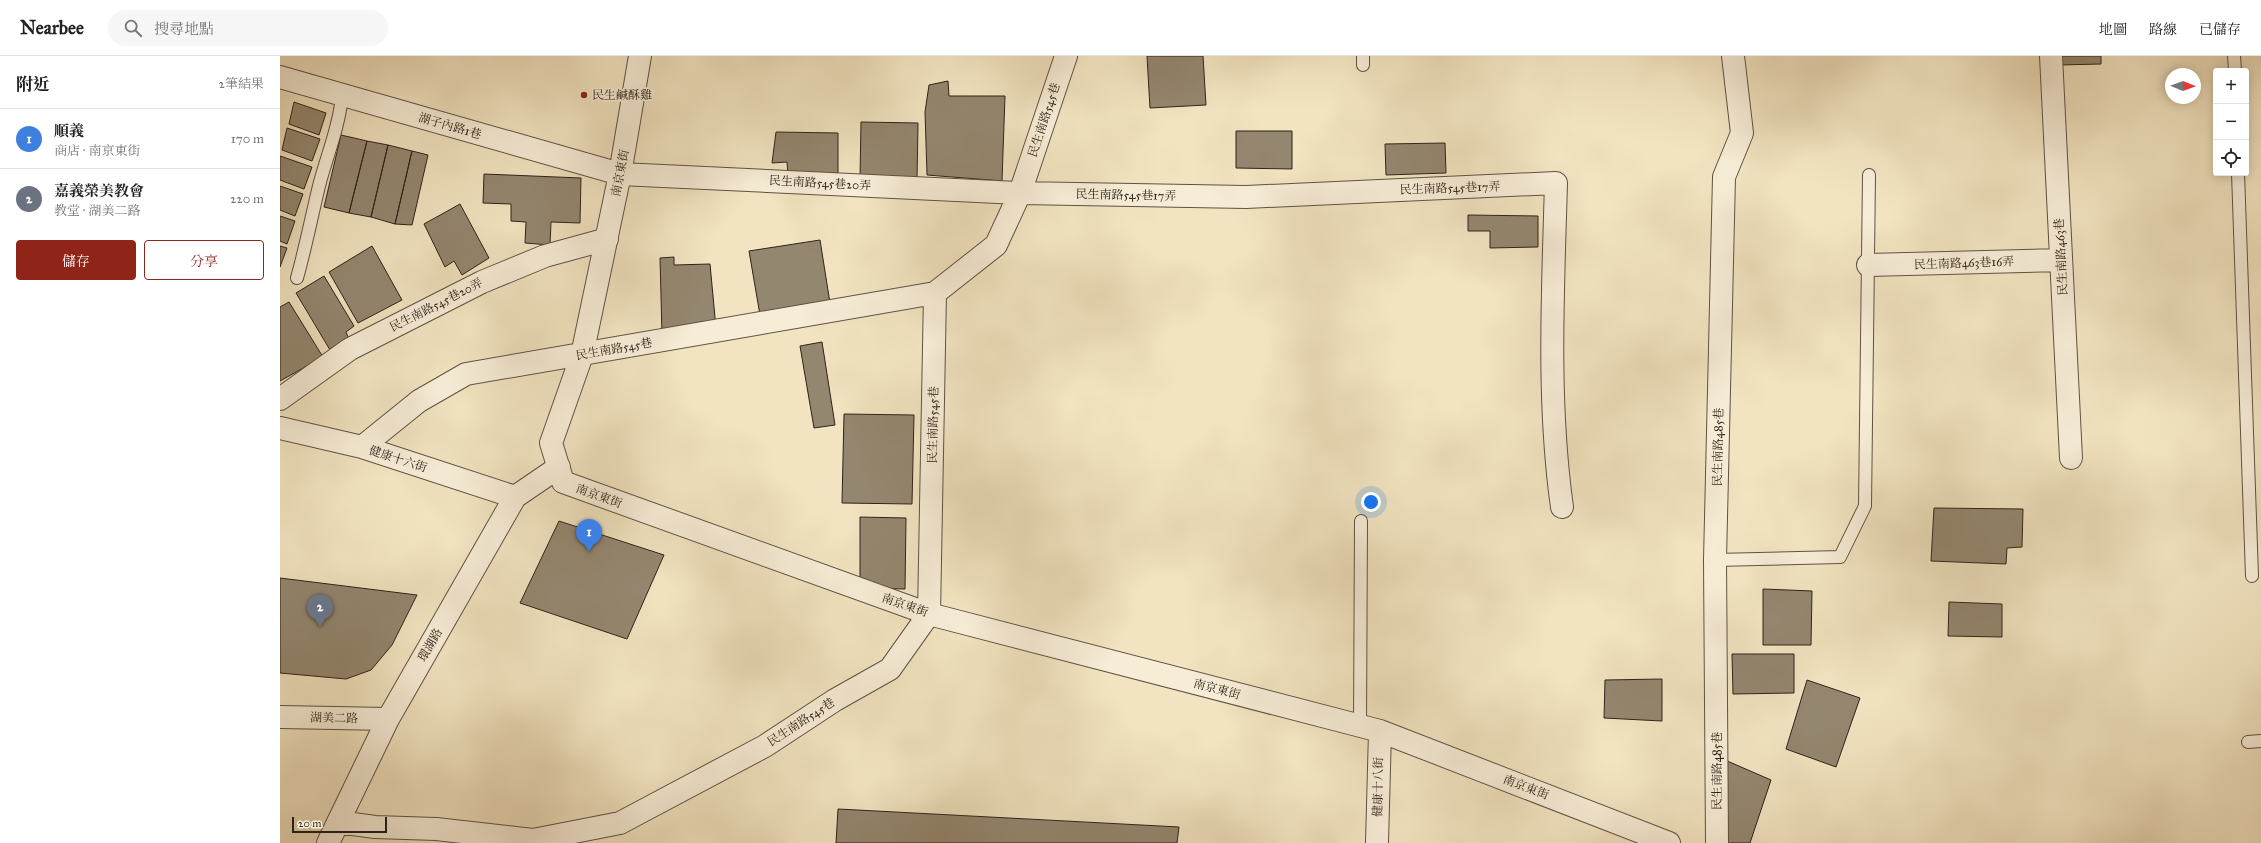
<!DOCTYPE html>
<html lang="zh-TW">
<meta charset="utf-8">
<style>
body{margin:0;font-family:"IM FELL Great Primer","Noto Serif TC",serif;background:#f6f6f6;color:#222}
.controls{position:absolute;right:12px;top:12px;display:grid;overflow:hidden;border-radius:4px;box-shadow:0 2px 10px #0003}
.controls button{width:36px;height:36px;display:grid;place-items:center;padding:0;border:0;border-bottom:1px solid #e0e0e0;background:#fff;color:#222;font:20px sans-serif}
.compass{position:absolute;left:1885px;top:12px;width:36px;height:36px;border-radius:50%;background:#fff;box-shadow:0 2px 10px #0003;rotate:91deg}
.scale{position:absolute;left:12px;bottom:10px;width:95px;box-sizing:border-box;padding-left:4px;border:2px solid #2f2218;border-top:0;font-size:11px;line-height:14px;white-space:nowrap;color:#2f2218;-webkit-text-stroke:3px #f7edd7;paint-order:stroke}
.you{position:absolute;left:1091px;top:446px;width:14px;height:14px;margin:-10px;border:3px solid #fff;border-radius:50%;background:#1a73e8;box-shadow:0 0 0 6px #1a73e833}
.badge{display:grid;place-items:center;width:26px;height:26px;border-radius:50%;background:#8f2418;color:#fff;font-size:13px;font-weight:700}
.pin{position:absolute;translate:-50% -33px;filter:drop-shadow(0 1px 2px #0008)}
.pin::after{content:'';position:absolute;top:21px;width:14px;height:12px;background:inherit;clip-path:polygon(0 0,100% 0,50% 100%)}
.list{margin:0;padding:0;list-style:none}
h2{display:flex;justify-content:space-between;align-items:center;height:52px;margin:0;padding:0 16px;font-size:17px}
h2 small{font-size:13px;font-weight:400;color:#767676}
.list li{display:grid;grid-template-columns:26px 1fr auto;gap:12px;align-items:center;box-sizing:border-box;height:60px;padding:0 16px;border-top:1px solid #e0e0e0}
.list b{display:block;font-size:15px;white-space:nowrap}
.list p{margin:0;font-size:13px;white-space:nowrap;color:#767676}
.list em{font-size:13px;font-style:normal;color:#767676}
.actions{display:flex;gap:8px;padding:12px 16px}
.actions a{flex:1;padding:9px 0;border:1px solid #8f2418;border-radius:4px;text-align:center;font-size:14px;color:#8f2418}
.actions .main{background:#8f2418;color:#fff}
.icon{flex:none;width:22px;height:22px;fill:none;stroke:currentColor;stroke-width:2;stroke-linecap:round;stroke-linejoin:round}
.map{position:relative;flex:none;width:1981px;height:787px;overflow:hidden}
header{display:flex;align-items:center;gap:24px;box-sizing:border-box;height:56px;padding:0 20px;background:#fff;border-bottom:1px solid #e0e0e0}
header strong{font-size:19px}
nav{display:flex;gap:22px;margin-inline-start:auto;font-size:14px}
.search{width:280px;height:36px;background:#f6f6f6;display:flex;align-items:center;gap:10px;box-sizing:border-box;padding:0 14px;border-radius:22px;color:#767676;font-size:15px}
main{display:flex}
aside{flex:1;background:#fff}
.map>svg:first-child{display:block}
</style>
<header>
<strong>Nearbee</strong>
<div class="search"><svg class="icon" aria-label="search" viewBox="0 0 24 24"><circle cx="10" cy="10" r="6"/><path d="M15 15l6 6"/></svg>搜尋地點</div>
<nav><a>地圖</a><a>路線</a><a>已儲存</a></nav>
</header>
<main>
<aside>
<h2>附近<small>2筆結果</small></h2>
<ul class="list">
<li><span class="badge" style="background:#3f7fe0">1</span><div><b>順義</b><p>商店 · 南京東街</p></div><em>170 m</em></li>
<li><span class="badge" style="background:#6b7280">2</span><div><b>嘉義榮美教會</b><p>教堂 · 湖美二路</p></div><em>220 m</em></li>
</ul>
<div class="actions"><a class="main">儲存</a><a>分享</a></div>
</aside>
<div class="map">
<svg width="1981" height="787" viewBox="0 0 1981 787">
<rect width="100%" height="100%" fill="#f2e4c1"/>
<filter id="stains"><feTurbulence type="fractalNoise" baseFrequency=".005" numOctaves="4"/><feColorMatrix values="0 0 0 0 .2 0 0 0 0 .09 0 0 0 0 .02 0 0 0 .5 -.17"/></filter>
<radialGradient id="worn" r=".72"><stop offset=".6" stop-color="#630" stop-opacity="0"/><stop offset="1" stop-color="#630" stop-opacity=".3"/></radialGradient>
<path fill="#948770" stroke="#2f2218" d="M867,0H923L926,49L870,52Z
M1778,0H1821V8L1779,9Z
M668,25L669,40H725L722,125L647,119L645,56L649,29Z
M14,46L46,57L39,79L9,68Z
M581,66L638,67L637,124L580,122Z
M7,72L40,83L32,105L2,94Z
M956,75H1012V113L956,112Z
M496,76L558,77V119H508L507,106L492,107Z
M61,79L87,85L69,157L44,151Z
M87,85L108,89L91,161L69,157Z
M1165,87L1166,117L1106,119L1105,88Z
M108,89L132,95L115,168L91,161Z
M132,95L148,99L132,169L115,168Z
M0,100L32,111L24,133L0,124Z
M204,118L301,122L300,167L271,166L270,189L245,187L246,166L231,165V148L203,147Z
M0,130L23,138L15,160L0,154Z
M180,148L209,202L182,219L174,205L165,211L144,168Z
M1188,159L1258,160V191L1210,192V175H1188Z
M0,160L15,165L7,188L0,185Z
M540,184L550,247L480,259L469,195Z
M0,190L7,192L0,211Z
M92,190L122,244L78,267L49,216Z
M394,201V209L430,208L436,272L382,279L380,202Z
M44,220L74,270L66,276L70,286L53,299L16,237Z
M9,246L43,301L0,325V251Z
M542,286L555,369L534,372L520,290Z
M564,358L634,359L632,448L562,447Z
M1654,452L1743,453L1742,491L1727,492L1726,508L1651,505Z
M580,461L626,462L625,533L580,532Z
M279,465L384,499L347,583L240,547Z
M0,522L137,539L112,589L91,614L66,623L0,617Z
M1483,533L1532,535L1531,589H1483Z
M1669,546L1722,548V581L1668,580Z
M1452,598H1514V637L1453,638Z
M1382,623V665L1324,662L1325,624Z
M1527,624L1580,642L1556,711L1506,693Z
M1445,704L1491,724L1470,787H1447Z
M558,753L899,771L897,787H556Z"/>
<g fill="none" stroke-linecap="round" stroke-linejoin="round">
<g stroke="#605242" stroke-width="14">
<path id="lane" d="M1083,0V9
M1954,0L1955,15
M1958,117L1972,520
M17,222C26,190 32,158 40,126C48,97 59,70 62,40
M1435,504L1560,501L1585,450L1589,119
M1080,670L1081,465
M1968,686L1981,685"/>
</g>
<g stroke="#605242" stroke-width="24">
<path id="street" d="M360,0L340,118L302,299L271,387L283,426L649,558L1100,675L1389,787
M1771,0L1791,402
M0,21L340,118L740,137L966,141L1276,127C1273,235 1267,344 1282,451
M1588,209L1781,204
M0,343L70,293L202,226L265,200L327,183
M0,372L82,391L235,441
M82,391L139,345L186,318L655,237L716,189L740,137L786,0
M0,661L108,663
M58,766L95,771L156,773L253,784L340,767L485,690L555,644L610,613L649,558L655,237
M48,787L108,663L235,441L279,411
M1097,787L1100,675
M1437,787L1435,504L1444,121L1462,77L1453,0"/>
</g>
<use href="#lane" stroke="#f7edd7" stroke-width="12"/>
<use href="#street" stroke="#f7edd7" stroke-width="22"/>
</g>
<circle fill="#8f2418" stroke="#f7edd7" stroke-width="1.5" cx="304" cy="39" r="4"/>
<g text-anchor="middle" stroke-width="3.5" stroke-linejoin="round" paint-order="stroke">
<g font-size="12" fill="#2f2218" stroke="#f7edd7" text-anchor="start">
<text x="312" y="43">民生鹹酥雞</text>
</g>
<g font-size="12" fill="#2f2218" stroke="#f7edd7">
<text transform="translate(764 64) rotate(-72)" y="4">民生南路545巷</text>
<text transform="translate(170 70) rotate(16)" y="4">湖子內路1巷</text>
<text transform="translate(340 117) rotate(-79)" y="4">南京東街</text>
<text transform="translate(540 127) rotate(3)" y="4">民生南路545巷20弄</text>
<text transform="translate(1170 132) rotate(-2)" y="4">民生南路545巷17弄</text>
<text transform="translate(846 139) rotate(1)" y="4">民生南路545巷17弄</text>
<text transform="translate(1781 201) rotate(-93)" y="4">民生南路463巷</text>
<text transform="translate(1684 207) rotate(-2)" y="4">民生南路463巷16弄</text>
<text transform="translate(156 249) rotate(-27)" y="4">民生南路545巷20弄</text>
<text transform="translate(334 293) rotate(-10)" y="4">民生南路545巷</text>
<text transform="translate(653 369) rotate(-89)" y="4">民生南路545巷</text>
<text transform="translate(1438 391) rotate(-89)" y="4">民生南路485巷</text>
<text transform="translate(118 403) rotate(18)" y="4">健康十六街</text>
<text transform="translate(319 440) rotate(20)" y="4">南京東街</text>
<text transform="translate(625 549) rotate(19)" y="4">南京東街</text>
<text transform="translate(150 589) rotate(-60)" y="4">環湖路</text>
<text transform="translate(937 633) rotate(15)" y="4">南京東街</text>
<text transform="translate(54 662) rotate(1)" y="4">湖美二路</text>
<text transform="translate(521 666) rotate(-33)" y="4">民生南路545巷</text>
<text transform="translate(1437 715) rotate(-90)" y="4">民生南路485巷</text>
<text transform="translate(1098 731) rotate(-89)" y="4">健康十八街</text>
<text transform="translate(1246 731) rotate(21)" y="4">南京東街</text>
</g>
</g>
<rect width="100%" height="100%" filter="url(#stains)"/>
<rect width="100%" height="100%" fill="url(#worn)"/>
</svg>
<div class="controls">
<button>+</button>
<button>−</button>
<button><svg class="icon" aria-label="locate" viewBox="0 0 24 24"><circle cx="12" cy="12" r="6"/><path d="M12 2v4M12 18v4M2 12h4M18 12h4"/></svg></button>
</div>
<svg class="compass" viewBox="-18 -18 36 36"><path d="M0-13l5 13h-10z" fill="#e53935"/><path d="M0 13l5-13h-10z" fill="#767676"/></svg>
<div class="scale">20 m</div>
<div class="you"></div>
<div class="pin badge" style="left:309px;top:496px;background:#3f7fe0">1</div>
<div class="pin badge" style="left:40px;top:571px;background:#6b7280">2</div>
</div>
</main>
